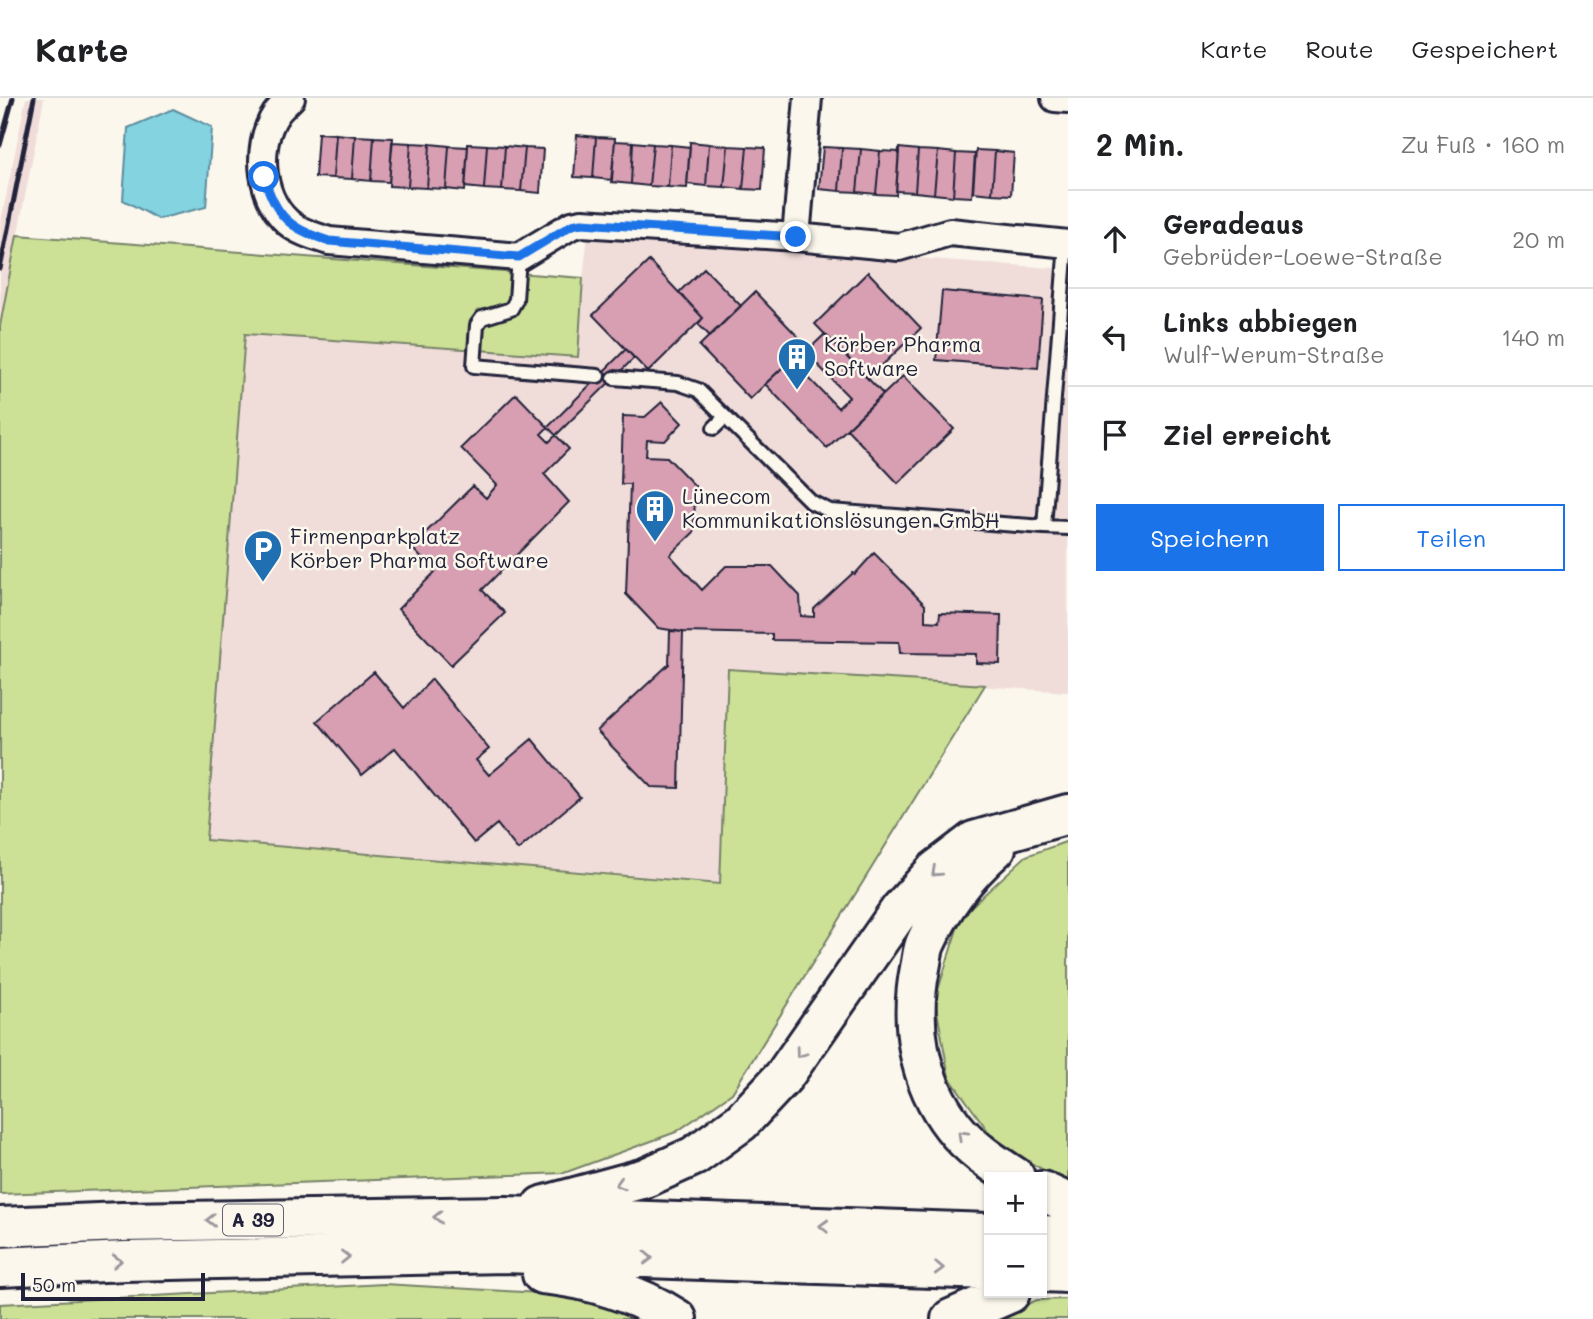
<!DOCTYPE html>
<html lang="de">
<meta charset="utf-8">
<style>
body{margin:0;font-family:Mali,sans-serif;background:#f2f2f2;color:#202124}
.controls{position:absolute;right:21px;bottom:21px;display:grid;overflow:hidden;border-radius:0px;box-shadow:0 2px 5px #0004}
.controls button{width:63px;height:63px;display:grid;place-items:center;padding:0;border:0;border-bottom:2px solid #e0e0e0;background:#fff;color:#202124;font:35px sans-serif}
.scale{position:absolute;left:21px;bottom:18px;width:184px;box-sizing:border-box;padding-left:7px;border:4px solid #22223b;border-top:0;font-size:19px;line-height:24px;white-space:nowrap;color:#22223b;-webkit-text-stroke:5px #fbf7ec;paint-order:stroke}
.stop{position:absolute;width:21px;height:21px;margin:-16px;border:5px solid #1a73e8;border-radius:50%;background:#fff}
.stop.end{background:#1a73e8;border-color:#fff;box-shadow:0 2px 7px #0008}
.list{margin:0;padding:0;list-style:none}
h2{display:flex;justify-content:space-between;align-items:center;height:91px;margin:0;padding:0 28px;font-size:30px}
h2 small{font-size:23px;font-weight:400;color:#757577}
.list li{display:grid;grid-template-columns:46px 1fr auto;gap:21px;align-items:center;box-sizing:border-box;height:98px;padding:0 28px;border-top:2px solid #e0e0e0}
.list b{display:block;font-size:26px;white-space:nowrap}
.list p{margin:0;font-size:23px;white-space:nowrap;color:#757577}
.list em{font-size:23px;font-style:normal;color:#757577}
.actions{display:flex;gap:14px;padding:21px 28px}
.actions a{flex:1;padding:16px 0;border:2px solid #1a73e8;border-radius:0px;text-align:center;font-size:24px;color:#1a73e8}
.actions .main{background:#1a73e8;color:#fff}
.icon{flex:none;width:38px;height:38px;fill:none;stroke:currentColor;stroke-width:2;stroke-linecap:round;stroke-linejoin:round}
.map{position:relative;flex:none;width:1068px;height:1221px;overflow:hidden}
header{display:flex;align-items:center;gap:42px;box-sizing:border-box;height:98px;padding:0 35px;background:#fff;border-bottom:2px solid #e0e0e0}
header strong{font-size:33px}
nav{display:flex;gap:38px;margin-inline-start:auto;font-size:24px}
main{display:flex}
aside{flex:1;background:#fff}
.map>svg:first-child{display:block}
</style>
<header>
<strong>Karte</strong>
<nav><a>Karte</a><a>Route</a><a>Gespeichert</a></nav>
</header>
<main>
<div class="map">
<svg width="1068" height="1221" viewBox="0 0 1068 1221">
<rect width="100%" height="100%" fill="#fbf7ec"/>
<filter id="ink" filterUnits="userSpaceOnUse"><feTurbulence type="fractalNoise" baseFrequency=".0143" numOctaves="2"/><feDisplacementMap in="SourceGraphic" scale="14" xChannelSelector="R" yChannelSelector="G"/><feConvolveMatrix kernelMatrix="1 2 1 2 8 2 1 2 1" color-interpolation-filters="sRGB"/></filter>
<g filter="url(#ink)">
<path fill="#f0ddda" d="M26,0H44L0,228V128Z
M588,136L1068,171V594L728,571L721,786L206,742L251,155L583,180Z"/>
<path fill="#cce196" stroke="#778268" stroke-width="2" d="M17,137L583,180L578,259L245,236L206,742L720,786L728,571L985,587L732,995L676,1034L564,1075L0,1096V228Z
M1068,743V1085L999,1048L949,979L935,902L961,818L1026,758Z
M384,1186L559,1196L607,1207L641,1221H0V1206Z
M1068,1201V1221H992L1037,1202Z"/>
<path fill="#84d3e0" stroke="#5d8c9e" stroke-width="2" d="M173,11L212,29L206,109L158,121L123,102L128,30Z"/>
<path fill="#d79fb1" stroke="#22223b" stroke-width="2" fill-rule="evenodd" d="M318,35L336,36L333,80L315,79Z
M336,36L355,38L352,81L333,80Z
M577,37L596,39L593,80L574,79Z
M355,38L374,39L371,83L352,81Z
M374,39L393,40L389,84L371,83Z
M596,39L615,40L612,82L593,80Z
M615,43L633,44L631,86L611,84Z
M392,44L411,45L408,89L389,88Z
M633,44L653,46L649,88L631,86Z
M690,44L709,46L706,88L687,86Z
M411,45L430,46L427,90L408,89Z
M430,46L449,48L446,91L427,90Z
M468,46L487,47L484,91L465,89Z
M653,46L671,47L668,89L649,88Z
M709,46L728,48L724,89L706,88Z
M487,47L505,48L502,92L484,91Z
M671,47L690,49L687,90L668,89Z
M449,48L468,49L465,93L446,91Z
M505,48L525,50L521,93L502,92Z
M728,48L747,49L743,91L724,89Z
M747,49L765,50L762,92L743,91Z
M823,49L842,50L839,93L819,91Z
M525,50L543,51L540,95L521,93Z
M842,50L861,51L857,94L839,93Z
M899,50L918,52L915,94L896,93Z
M861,51L880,53L876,96L857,94Z
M918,52L938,53L934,96L915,94Z
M976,52L995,53L992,96L973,94Z
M880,53L899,54L896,97L876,96Z
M938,53L956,55L953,98L934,96Z
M995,53L1014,55L1011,97L992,96Z
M956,55L975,56L972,99L953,98Z
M649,163L703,220L648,274L593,217Z
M704,170L741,208L710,238L698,226L703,220L679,194Z
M868,174L921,230L868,281L815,226Z
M942,193L1043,202L1038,270L936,262Z
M755,194L806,247L750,301L699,248Z
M825,236L883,296L827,350L765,286L802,251L805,255ZM813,262L849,299L838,310L802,273Z
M626,251L634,260L549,344L541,336Z
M903,278L954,331L898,385L847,331Z
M516,296L569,351L544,376L569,404L482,492L505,515L451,567L398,511L435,474L411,449L473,388L486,400L497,387L461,350Z
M662,304L682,325L665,343L647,342L646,358L667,359L695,388L694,434L670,457L702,492L726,468H772L800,498L801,518L814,519V511L853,475L855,476L874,455L925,507V523L939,524L940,515L1001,517L1000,566L976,565V556L900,555L899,544L772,542V536L683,534L658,530L626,496L630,386H621L623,318L645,319Z
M670,533L683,534L679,690L651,689L597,633L669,566Z
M374,574L404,610L432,581L489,651L476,662L489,677L532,641L580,699L518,752L497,726L474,745L395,650L362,677L317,623Z"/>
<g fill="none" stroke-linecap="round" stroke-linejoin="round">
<g stroke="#22223b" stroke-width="18">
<path id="lane" d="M519,159L516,202L511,211L482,220L477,227L474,268L598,278
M614,280L678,285L698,292L811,404L830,413L1044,429L1066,145
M714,330L725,319
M1044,429L1068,430"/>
</g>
<g stroke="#22223b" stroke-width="32">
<path id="street" d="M291,0C286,5 280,10 276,16C254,49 260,106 294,129C305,136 317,139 329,143L519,159L572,127L582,125L796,139L899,149L950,134L1068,146
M1055,0L1068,1
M796,139L808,0"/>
</g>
<g stroke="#22223b" stroke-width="44">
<path id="highway" d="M996,750C967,776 942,808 926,844C922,852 922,862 920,870C909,925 918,983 953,1028C970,1050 993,1065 1015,1079
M1042,1093L1068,1105
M542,1108L645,1080L694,1058L741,1024L784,978L900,812L936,772L974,743L1068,716
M0,1129L122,1124L506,1118L989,1135
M1042,1137L1068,1138
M0,1169L125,1163L505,1155L989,1172
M1042,1174L1068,1175
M542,1176C589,1180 638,1196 677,1221
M951,1221L1010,1195"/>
</g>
<use href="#lane" stroke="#fbf7ec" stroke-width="12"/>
<use href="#street" stroke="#fbf7ec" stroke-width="26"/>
<use href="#highway" stroke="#fbf7ec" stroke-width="38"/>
<path stroke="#22223b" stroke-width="5" d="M0,47L13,0
M0,171L34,0"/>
</g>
<defs><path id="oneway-chevron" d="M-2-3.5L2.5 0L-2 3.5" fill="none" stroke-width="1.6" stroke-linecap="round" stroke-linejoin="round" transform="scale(1.75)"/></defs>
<g stroke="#99979c">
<use href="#oneway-chevron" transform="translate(936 774) rotate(137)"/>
<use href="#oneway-chevron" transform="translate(800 955) rotate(126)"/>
<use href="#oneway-chevron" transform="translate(962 1037) rotate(-135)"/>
<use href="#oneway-chevron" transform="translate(620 1086) rotate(164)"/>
<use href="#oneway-chevron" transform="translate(438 1119) rotate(179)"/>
<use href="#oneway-chevron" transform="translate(211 1122) rotate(179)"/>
<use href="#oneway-chevron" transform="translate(824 1128) rotate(-178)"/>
<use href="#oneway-chevron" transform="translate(345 1159) rotate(-1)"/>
<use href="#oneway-chevron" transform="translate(648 1160) rotate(2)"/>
<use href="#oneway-chevron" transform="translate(117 1163) rotate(-2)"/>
<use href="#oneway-chevron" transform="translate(939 1170) rotate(2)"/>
</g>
</g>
<g fill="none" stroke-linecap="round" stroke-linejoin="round" filter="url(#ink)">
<path stroke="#1a73e8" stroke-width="9" d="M264,79C276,119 290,131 329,143L519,159L572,127L582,125L796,139"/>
</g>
<defs>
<g id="building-pin" transform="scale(2.0125)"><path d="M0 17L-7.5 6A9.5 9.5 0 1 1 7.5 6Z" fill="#1f6fb2" stroke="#fbf7ec"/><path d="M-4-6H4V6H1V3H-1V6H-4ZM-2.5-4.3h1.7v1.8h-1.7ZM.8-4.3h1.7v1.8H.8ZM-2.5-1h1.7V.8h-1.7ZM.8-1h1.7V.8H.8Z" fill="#fff"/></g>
<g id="parking-pin" transform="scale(2.0125)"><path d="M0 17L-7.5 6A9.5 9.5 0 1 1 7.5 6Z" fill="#1f6fb2" stroke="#fbf7ec"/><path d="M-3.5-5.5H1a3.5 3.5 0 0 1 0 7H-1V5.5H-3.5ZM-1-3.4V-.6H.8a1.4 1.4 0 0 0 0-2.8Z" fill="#fff"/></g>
</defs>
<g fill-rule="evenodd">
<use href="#building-pin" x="797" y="259"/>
<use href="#building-pin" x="655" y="411"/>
<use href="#parking-pin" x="263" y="451"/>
</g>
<g text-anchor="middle" stroke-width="5" stroke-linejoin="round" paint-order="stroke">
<rect fill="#fbf7ec" stroke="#636270" stroke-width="2" x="223" y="1106.5" width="60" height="31" rx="5"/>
<g font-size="19" font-weight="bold" fill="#22223b">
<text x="253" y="1129">A 39</text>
</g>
<g font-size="21" fill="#22223b" stroke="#fbf7ec" text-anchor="start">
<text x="824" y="254">Körber Pharma<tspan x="824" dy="24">Software</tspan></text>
<text x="682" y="406">Lünecom<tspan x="682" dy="24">Kommunikationslösungen GmbH</tspan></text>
<text x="290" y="446">Firmenparkplatz<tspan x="290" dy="24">Körber Pharma Software</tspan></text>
</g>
</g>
</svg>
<div class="controls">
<button>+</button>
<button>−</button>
</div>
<div class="scale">50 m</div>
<div class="stop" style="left:264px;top:79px"></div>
<div class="stop end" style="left:796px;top:139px"></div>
</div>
<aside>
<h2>2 Min.<small>Zu Fuß · 160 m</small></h2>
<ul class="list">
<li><svg class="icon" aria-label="ahead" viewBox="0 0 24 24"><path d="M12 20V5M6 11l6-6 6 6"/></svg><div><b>Geradeaus</b><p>Gebrüder-Loewe-Straße</p></div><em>20 m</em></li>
<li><svg class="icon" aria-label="left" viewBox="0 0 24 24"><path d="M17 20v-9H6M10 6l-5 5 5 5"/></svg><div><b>Links abbiegen</b><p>Wulf-Werum-Straße</p></div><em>140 m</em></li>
<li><svg class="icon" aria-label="arrive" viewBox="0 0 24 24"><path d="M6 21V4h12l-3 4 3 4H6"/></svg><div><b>Ziel erreicht</b></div></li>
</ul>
<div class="actions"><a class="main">Speichern</a><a>Teilen</a></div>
</aside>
</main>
